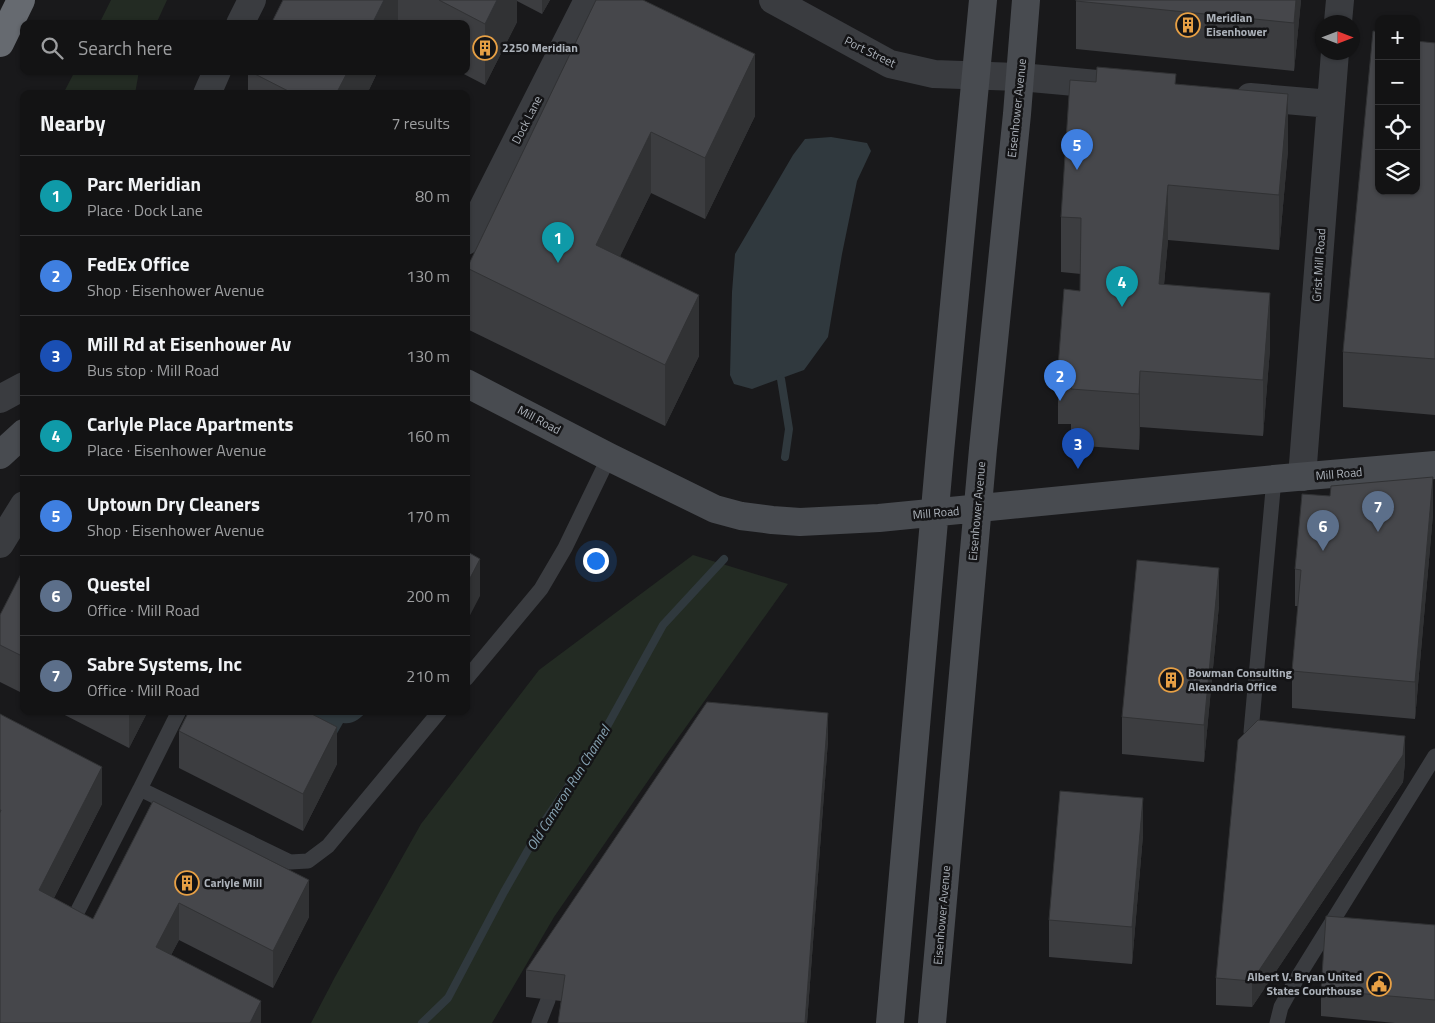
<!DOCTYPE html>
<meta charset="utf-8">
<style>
body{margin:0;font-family:"Titillium Web",sans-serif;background:#1c1c1d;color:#f1f3f6}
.controls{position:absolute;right:15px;top:15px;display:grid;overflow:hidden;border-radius:10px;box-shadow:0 1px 4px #0004}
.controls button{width:45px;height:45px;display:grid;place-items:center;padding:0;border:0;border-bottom:1px solid #323234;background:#131314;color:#f1f3f6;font:25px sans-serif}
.compass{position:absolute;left:1315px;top:15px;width:45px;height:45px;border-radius:50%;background:#131314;box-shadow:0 1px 4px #0004;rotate:90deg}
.you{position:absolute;left:595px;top:560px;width:18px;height:18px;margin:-12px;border:4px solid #fff;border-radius:50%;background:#1a73e8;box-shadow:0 0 0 8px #1a73e833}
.badge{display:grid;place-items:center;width:32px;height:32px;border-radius:50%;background:#e7a045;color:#fff;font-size:16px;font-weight:700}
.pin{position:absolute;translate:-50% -41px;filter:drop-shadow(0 1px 2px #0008)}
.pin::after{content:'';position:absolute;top:26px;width:18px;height:15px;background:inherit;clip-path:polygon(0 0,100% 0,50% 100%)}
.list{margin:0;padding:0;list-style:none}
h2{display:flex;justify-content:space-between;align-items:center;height:65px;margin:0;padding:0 20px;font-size:21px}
h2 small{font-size:16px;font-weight:400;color:#9d9ea0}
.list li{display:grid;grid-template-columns:32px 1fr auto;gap:15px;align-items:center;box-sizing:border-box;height:80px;padding:0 20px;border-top:1px solid #323234}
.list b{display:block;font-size:19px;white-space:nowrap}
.list p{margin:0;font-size:16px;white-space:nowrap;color:#9d9ea0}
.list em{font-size:16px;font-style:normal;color:#9d9ea0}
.icon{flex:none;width:28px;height:28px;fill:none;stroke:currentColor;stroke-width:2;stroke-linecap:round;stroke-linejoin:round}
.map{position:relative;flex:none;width:1435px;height:1023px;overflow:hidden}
.search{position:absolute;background:#131314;box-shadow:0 1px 4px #0004;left:20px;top:20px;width:450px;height:55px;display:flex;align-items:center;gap:12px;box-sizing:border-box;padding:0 18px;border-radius:10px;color:#9d9ea0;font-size:19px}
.panel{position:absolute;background:#131314;box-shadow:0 1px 4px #0004;left:20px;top:90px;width:450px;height:625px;border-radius:10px}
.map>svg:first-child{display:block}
</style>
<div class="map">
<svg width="1435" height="1023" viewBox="0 0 1435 1023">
<rect width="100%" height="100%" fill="#19191b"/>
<path fill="#232b23" d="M111,0H167L156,24H99Z
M75,71H139L135,94H63Z
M693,555L788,584L663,759L554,917L492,1023H311L335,977L421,824L539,670Z"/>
<path fill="#30393e" d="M831,137L867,143L871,151L857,181L842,254L828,337L804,370L752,389L734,384L730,375L732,292L735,254L793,155L805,139Z
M316,711H367C361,718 353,725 343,723L335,737L310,724Z"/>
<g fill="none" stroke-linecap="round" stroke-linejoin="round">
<path stroke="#30393e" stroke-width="8" d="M781,379L789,429L785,457
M422,1023L448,998L504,892L544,822L599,741L663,625L724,559"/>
<path stroke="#3a3c40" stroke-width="15" d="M466,679L541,589L565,548L609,457
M179,711L140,789L290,862L308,861L328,846L440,711
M1265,733L1251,732L1274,479
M69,928L140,789
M539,1023L548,1000
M1277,1023L1281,1007L1296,980L1435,756"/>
<path stroke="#3a3c40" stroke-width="28" d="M773,0L890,64L934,74L1020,77L1108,85
M1338,22L1340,0
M240,24L252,0
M207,94L217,71
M1250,97L1331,104
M466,241L588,0
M0,399L24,386
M1302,477L1335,52
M0,544L24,505"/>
<path stroke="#484b50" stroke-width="28" d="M466,383L609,457L715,509L741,516L772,520L800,522L879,518L1274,479L1435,465
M0,455L24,433
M890,1023L940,452L983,0
M932,1023L983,449L1017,114L1026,0"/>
<path stroke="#666a70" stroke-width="28" d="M0,43L21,0"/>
</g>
<path fill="#3c3d40" d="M283,0H550L542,14L517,1V22L485,85L458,71H466V24H271Z
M596,0L755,116L705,219L651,193L620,256L699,356L665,426L467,329V268Z
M1076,0H1301L1294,71L1076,49Z
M1435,43V415L1343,407V352L1379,191Z
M248,71H378L367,94H248Z
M1096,82L1176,84L1288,150L1279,250L1168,240L1164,285L1270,349L1263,436L1140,427L1139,450L1071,445V424H1058V368L1080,291L1081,274L1061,272V217Z
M1433,514L1415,719L1292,708V671L1298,606H1295V569Z
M24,568V694L0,682V615Z
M1219,605L1204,762L1122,754V717Z
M57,711H148L129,748Z
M0,714L102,804L54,898L93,919L153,801L309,917L273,988L179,940L171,955L261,1023H0Z
M179,731L337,764L303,831L179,768Z
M828,740L807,1023H558L561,1001L526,997V970Z
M1405,762L1403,782L1252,1007L1216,1005V978Z
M1143,835L1132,964L1049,957V920Z
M1435,925V1023H1395L1321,1016V990Z"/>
<path fill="#313234" d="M384,0H398V24H372Z
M497,0H517V22L485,85V24Z
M542,0H550L542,14Z
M1296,0H1301L1294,71V23Z
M755,54V116L705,219V158Z
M348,71H378L367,94H336Z
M1288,94V150L1279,250V195Z
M651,132V193L596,306V245Z
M1168,185V240L1159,340V284Z
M1270,293V349L1263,436V380Z
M699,295V356L665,426V365Z
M1140,371V427L1139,450V394Z
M1433,477V514L1415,719V682Z
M480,559V596L466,623V586Z
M1219,568V605L1204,762V725Z
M129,711H148L129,748Z
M828,713V740L807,1023H805Z
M337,727V764L303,831V794Z
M1405,736V762L1403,782L1252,1007V981Z
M102,767V804L39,927V890Z
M1143,798V835L1132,964V927Z
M309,880V917L273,988V951Z
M179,903V940L156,984V947Z
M261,1001V1023H250Z"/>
<path fill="#46474b" stroke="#313234" d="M283,0H384L372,24H271Z
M439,0H497L485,24Z
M596,0H643L755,54L705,158L651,132L596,245L699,295L665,365L467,268Z
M1076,0H1296L1294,23L1076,1Z
M1373,31L1379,32V191H1416V41L1435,43V359L1343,352Z
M1097,67L1176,74L1175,84L1288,94L1279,195L1168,185L1159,284L1270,293L1263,380L1140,371L1139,394L1071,389L1073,369L1058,368L1064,289L1080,291L1081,218L1061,217L1070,80L1096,82Z
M249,71H348L336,94H294Z
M1433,477L1415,682L1292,671L1301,570L1295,569L1302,494L1330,496L1331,486Z
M466,551L480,559L466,586Z
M1137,560L1219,568L1204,725L1122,717Z
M24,568V657L0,645V615Z
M707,702L828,713L805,1023H558L565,975L526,970Z
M189,711H306L337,727L303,794L179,731Z
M0,714L102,767L39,890L93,919L153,801L309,880L273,951L179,903L156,947L261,1001L250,1023H0V813L1,810H0Z
M1258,720L1405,736L1403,755L1252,981L1216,978L1238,740Z
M1060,791L1143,798L1132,927L1049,920Z
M1326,916L1435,925V1000L1321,990Z"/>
<defs>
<g id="building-ring" transform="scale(1.25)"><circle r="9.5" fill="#141416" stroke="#e7a045" stroke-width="1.5"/><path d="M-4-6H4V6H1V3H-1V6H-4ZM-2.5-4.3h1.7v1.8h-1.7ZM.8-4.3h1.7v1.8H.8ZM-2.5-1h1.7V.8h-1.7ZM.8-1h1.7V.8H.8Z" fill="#e7a045"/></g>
<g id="civic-ring" transform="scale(1.25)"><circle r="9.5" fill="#141416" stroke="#e7a045" stroke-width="1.5"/><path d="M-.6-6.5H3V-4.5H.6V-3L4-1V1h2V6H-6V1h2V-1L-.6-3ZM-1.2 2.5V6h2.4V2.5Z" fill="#e7a045"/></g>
</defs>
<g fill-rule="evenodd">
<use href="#building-ring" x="1188" y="25"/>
<use href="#building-ring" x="485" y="48"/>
<use href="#building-ring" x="1171" y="680"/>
<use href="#building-ring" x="187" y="883"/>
<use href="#civic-ring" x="1379" y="984"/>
</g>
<g text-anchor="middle" stroke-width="5" stroke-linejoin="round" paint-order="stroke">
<g font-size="12" font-weight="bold" fill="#acb2ba" stroke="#141416" text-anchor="start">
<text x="1206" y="22">Meridian<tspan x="1206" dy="14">Eisenhower</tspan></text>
<text x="502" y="52">2250 Meridian</text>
<text x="1188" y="677">Bowman Consulting<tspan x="1188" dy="14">Alexandria Office</tspan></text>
<text x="204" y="887">Carlyle Mill</text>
<text x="1362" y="981" text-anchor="end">Albert V. Bryan United<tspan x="1362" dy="14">States Courthouse</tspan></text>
</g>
<g font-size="12" fill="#acb2ba" stroke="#141416">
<text transform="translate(870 52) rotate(26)" y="4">Port Street</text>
<text transform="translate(1017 108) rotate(-84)" y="4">Eisenhower Avenue</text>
<text transform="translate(527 120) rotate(-63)" y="4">Dock Lane</text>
<text transform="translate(1319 265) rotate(-86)" y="4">Grist Mill Road</text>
<text transform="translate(539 420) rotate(28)" y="4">Mill Road</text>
<text transform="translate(1339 474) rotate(-5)" y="4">Mill Road</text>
<text transform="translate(977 511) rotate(-85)" y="4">Eisenhower Avenue</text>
<text transform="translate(936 513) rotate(-5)" y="4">Mill Road</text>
<text transform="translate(942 915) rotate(-85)" y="4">Eisenhower Avenue</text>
</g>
<g font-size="14" font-style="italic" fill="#86a2b2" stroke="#141416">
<text transform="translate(568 788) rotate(-58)" y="5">Old Cameron Run Channel</text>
</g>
</g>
</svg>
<div class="controls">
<button>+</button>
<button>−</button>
<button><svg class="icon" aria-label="locate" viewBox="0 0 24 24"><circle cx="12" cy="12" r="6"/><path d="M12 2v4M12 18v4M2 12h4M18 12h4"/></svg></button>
<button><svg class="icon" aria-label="layers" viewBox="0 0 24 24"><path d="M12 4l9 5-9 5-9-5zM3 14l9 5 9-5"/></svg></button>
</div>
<svg class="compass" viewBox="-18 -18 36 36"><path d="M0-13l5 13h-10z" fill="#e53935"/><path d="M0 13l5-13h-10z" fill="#9d9ea0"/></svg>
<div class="you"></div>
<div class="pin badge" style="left:558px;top:263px;background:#0f9aa8">1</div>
<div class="pin badge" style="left:1060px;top:401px;background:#3f7fe0">2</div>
<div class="pin badge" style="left:1078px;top:469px;background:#1a4fb4">3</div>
<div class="pin badge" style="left:1122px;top:307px;background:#0f9aa8">4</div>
<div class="pin badge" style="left:1077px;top:170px;background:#3f7fe0">5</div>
<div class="pin badge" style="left:1323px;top:551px;background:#5c6f8a">6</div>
<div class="pin badge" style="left:1378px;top:532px;background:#5c6f8a">7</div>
<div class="search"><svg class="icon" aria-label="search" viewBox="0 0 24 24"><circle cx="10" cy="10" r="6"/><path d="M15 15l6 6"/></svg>Search here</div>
<section class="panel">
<h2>Nearby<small>7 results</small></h2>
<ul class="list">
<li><span class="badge" style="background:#0f9aa8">1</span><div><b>Parc Meridian</b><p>Place · Dock Lane</p></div><em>80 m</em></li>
<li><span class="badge" style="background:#3f7fe0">2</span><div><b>FedEx Office</b><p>Shop · Eisenhower Avenue</p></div><em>130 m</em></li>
<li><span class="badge" style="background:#1a4fb4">3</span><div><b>Mill Rd at Eisenhower Av</b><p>Bus stop · Mill Road</p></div><em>130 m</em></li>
<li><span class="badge" style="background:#0f9aa8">4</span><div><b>Carlyle Place Apartments</b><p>Place · Eisenhower Avenue</p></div><em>160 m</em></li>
<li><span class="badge" style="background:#3f7fe0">5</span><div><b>Uptown Dry Cleaners</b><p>Shop · Eisenhower Avenue</p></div><em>170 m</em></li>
<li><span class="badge" style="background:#5c6f8a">6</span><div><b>Questel</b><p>Office · Mill Road</p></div><em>200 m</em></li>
<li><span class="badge" style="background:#5c6f8a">7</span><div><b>Sabre Systems, Inc</b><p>Office · Mill Road</p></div><em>210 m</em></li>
</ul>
</section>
</div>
